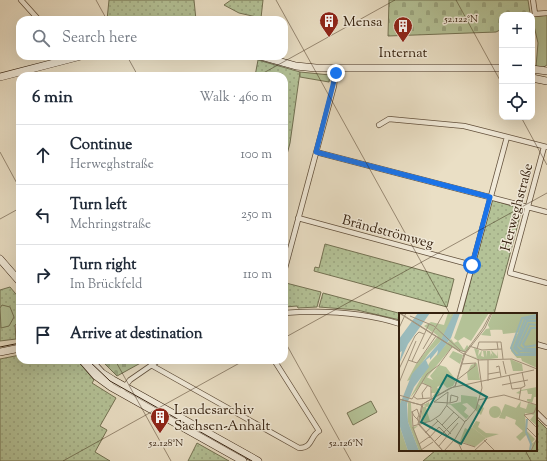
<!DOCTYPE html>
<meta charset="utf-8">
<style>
body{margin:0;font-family:"Sorts Mill Goudy",serif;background:#f2f2f3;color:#1f2937}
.controls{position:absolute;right:12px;top:12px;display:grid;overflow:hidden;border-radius:8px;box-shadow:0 4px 16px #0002}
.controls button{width:36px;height:36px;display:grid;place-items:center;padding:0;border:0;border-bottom:1px solid #e0e1e3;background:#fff;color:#1f2937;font:20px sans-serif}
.stop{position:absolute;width:12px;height:12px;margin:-9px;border:3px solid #1a73e8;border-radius:50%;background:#fff}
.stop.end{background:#1a73e8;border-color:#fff;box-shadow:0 1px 4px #0008}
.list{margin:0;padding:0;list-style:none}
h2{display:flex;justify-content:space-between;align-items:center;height:52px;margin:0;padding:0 16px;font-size:17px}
h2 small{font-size:13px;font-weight:400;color:#747a83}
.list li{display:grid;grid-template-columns:26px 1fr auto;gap:12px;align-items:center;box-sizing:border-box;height:60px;padding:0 16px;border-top:1px solid #e0e1e3}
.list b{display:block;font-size:15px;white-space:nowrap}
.list p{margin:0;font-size:13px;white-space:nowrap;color:#747a83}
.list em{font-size:13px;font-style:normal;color:#747a83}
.icon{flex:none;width:22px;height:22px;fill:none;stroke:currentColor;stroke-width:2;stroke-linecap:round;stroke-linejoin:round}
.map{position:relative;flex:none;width:547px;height:461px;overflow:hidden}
.search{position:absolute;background:#fff;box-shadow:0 4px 16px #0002;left:16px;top:16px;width:272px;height:44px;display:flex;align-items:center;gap:10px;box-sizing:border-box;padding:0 14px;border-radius:12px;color:#747a83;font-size:15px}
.panel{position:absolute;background:#fff;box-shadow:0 4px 16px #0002;left:16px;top:72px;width:272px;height:292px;border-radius:12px}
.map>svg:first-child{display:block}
</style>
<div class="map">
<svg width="547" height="461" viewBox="0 0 547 461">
<defs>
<pattern id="grass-dots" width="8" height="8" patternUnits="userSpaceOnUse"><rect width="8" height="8" fill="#b4c297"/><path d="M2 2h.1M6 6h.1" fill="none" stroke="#9ba681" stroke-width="1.8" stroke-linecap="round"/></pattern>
<pattern id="cemetery-stones" width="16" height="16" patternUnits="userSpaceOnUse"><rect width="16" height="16" fill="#b4c297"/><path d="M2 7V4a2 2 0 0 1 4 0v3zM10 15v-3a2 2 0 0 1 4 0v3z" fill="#9ba681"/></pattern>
</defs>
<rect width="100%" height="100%" fill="#eadfc5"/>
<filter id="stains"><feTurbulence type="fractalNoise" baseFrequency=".005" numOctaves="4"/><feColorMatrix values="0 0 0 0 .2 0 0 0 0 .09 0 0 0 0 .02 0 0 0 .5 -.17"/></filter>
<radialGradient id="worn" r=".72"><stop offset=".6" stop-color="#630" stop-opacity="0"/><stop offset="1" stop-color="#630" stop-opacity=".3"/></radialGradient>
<path fill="url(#grass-dots)" stroke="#747253" d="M109,0H194L196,20H107Z
M231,0H263L261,18L239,13L224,5Z
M258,60L300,72L290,143L284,166V76H255Z
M492,200L522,209L494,314H462Z
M325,244L454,279L447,307L314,271L315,267L319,268Z
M286,283L321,292L317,307L298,308L297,306L285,307L284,292Z
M10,287L20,299V322L15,325L16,339L0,341V290Z
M323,293L402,314H400V320L357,310L319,307Z
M20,355V360H77L94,380L92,383L116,398L100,426L107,430L95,452L110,461H0V359Z
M536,418L547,429V461H423L436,450H536Z
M197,443L229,461H188Z"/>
<path fill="url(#cemetery-stones)" stroke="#747253" d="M389,0H528L530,13L526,15H502V29L496,32L388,36Z
M101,360H146L117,376Z"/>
<path fill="#b4c297" stroke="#747253" d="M547,15V65L542,68L536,67L538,43L532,17Z
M300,72L330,75L329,82L300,77Z
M2,305L10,307L14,317L9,326L1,328L0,308Z
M371,401L377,412L353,425L347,413Z"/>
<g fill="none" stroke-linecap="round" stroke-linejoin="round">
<g stroke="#62503c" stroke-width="6">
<path id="street" d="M21,0L39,20
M533,0L535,14L547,13
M379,125L389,119L464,126L547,147
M544,147L510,273L547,283
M316,152L547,212
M298,218L472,265
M284,272L334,86L336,68
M284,313C324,310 362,312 400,324
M459,314L507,137
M536,344L547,347
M151,365L299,448C313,448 310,436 319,431L274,360
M123,389L130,380L159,360
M536,412L547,423"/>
</g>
<g stroke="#35210f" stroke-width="8">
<path id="secondary" d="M260,56L296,66L316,68H502
M532,69L547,71
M0,77L81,56
M532,78L547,81
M0,259L20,282
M0,352L20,348
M82,360L96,376L111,387L243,461
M90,360L102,373L113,380L258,461"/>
</g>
<use href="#street" stroke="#f1ead9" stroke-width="4.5"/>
<use href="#secondary" stroke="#f1ead9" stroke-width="7"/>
<path stroke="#35210f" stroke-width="1" d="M0,347L20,343
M88,360L110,381L252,461"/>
</g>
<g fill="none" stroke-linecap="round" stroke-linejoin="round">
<path stroke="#1a73e8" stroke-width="5" d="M336,73L316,152L490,197L472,265"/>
</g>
<path fill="none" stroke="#35210f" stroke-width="1" stroke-opacity="0.45" d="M96,0L107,20M276,0L450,314M456,0L502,84M127,56L138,76M258,76L395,0M521,117L547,165M0,152L20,189M0,219L20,208M284,338L547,193M284,340L351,461M115,360L171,461M525,450L531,461M63,461L245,360"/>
<defs>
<g id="building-pin" transform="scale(1)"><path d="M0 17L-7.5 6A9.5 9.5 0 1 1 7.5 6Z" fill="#8f2418" stroke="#f1ead9"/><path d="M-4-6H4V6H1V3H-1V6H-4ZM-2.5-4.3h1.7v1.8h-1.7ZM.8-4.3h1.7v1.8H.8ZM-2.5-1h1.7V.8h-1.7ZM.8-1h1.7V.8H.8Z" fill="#fff"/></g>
</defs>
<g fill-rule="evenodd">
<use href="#building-pin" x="329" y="21"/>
<use href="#building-pin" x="403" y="26"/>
<use href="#building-pin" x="160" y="417"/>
</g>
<g text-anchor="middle" stroke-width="3" stroke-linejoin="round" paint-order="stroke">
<g font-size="14" fill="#35210f" stroke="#f1ead9" text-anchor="start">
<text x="343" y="26">Mensa</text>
<text x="403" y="57" text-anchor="middle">Internat</text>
<text x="174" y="414">Landesarchiv<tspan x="174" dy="16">Sachsen-Anhalt</tspan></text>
</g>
<g font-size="14" fill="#35210f" stroke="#f1ead9">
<text transform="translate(516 207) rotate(-75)" y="5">Herweghstraße</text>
<text transform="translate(388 231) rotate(15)" y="5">Brändströmweg</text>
</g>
</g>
<g transform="translate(399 313)">
<rect width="138" height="138" fill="#eadfc5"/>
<path d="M49,0H52L51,7L30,40L11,67L8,68L17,51L39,23L34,19L38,16L33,19L25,13L32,9L45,12ZM94,0L138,2V55L123,48L122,45H118L112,38L113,30L120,18L91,16L89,12ZM52,26L55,30L59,28L65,37L68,32L71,35L65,39L53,34L11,85L31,49ZM75,35L80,37L79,43L83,37L82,43L85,44L84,38H87L88,44V38H91L92,44V40L94,43L92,37L98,43V37L99,45L83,47L79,46L68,41L78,45ZM54,38L64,42L61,51L50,44ZM111,46L123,51L124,58H114ZM78,50L81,67H69L68,60L72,52ZM40,52L47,54L57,67L54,73L48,75L44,71L38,74L41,80L32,85L36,80H32L33,75L24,70L27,64L34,67L31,63ZM138,74V84H135L133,90L128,88V86H132L133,81H129L128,77L122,78L121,81L117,80L122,77ZM62,82L78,84L79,91L85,95L82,102L68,90L63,91L68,95L65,99L70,103L67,106L52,92H48L62,89ZM122,88L121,94L127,96L129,90L138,92V113L131,107L135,102L126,100L127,117L136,126L132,131L138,127V138H132L133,132L130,138L132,130L128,121L121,128L117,124L124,118L116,111L117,107L107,103L106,106L100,105L106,91L117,95ZM9,89L12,90L13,114L19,113L15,116L23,138H20L9,109ZM30,89L31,93H27L34,94H27L31,108L22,111L23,93L24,100V94L27,93L24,92ZM77,108L81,109L79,114L87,120L100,121L87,125L73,114Z" fill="#b4c297"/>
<path d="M53,0H55L50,13L41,29L30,40Z" fill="#b4c297"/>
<path d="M73,114L87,125L76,134L61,128L66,115L70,117Z" fill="#b4c297"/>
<path d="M64,0H90L72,28L65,24L59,28L55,25ZM94,0H138V11L131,18L104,21L103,16L91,17L92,23L82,22L87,16L92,15L89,12ZM0,87H2L0,111L9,138H0ZM90 99a6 6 0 1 1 12 0a6 6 0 1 1-12 0Z" fill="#b4c297"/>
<path d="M19,0H31L9,31L0,51L3,38L0,40V26ZM55,0H61L52,25L38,43L39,37L31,47V44L27,47L30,54L15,74L8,91L9,109L20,138H9L0,111L1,91L13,61L41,29Z" fill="#9abbbc"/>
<path fill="none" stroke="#9abbbc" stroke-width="2" d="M138,2L123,5L112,35L117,42H138M138,5L126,6L115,35L121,41L138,40M138,8H128L117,34L121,38H138M138,12L130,11L120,33L124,36H138M138,15H132L124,31L126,34L138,32M128,106L127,119L132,131L131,138"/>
<path fill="none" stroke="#a2937c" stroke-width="1" d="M0,0L63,40L80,47L113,46L138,56M1,0L59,37L67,39M11,3L35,13L61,37M0,15L7,0M98,29H102L104,46M70,33L83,37L103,36M24,36L45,0M78,36L80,29H98L99,36M9,47L18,50L37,23M13,48L30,11M104,48L107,61M62,51L77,50M97,54L100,53L102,64M0,56L16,23L20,19L25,21M89,61L101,59M110,62L113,76L122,75L126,73L123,59M58,67L76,53V50M89,68V47M0,70L17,28M23,70L32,74V86M103,72L129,67M56,74L65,41L84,15L92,0M49,79L35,89L51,90L58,88L59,84L52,82L51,90M0,82L13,86L28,61L40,52L53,34M14,83L18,86L31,85M0,86L22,92L51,75L135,57M0,86L22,92L56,73L66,41L86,15L93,0M24,86L23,80L29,72M79,87L105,82L138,92M120,87L122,75M23,91L19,111L44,138M24,91L20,111L44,138M138,92L135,100L125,102L138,115M48,93L66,109M13,98L14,115L23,138M18,106L20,102L18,96L13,99L15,103L19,107V108M37,106L52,121M67,108L77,96L83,75L79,46M43,112L55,99M14,113L32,108L41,102L48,92L49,79M128,115L138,125M26,120L39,108M30,125L40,114L49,123M85,127L96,138M55,128L60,131L63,138M35,129L60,104M20,131L30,124M60,131L61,129L76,134M40,133L59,110M22,137L34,129M45,138L56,126L67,107M75,138L88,126M132,138L138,125"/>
<path fill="#0f766e" fill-opacity="0.15" stroke="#0f766e" stroke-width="2" d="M48,62L88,84L62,131L22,109Z"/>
<rect width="138" height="138" fill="none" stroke="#35210f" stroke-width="2"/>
</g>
<g font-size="10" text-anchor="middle" fill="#35210f" stroke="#f1ead9" stroke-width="3" stroke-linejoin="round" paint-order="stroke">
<text x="461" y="22">52.122°N</text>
<text x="166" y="446">52.128°N</text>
<text x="346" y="446">52.126°N</text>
</g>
<rect width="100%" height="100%" filter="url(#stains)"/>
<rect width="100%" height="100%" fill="url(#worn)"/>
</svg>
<div class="controls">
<button>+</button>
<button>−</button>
<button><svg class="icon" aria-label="locate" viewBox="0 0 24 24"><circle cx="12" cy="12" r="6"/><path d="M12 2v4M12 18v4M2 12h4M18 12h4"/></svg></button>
</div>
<div class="stop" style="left:472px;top:265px"></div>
<div class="stop end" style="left:336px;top:73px"></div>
<div class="search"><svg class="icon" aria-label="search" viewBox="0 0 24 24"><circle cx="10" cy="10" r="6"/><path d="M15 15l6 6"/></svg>Search here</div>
<section class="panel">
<h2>6 min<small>Walk · 460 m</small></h2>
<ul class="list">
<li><svg class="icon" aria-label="ahead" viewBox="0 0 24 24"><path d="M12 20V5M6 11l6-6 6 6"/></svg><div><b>Continue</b><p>Herweghstraße</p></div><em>100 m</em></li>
<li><svg class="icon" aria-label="left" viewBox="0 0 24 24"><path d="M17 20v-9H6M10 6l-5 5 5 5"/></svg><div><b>Turn left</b><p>Mehringstraße</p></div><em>250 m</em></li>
<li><svg class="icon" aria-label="right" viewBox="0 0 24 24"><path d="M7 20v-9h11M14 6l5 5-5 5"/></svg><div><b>Turn right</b><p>Im Brückfeld</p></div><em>110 m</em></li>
<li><svg class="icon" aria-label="arrive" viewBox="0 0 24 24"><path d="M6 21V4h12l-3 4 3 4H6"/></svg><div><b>Arrive at destination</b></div></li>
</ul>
</section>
</div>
